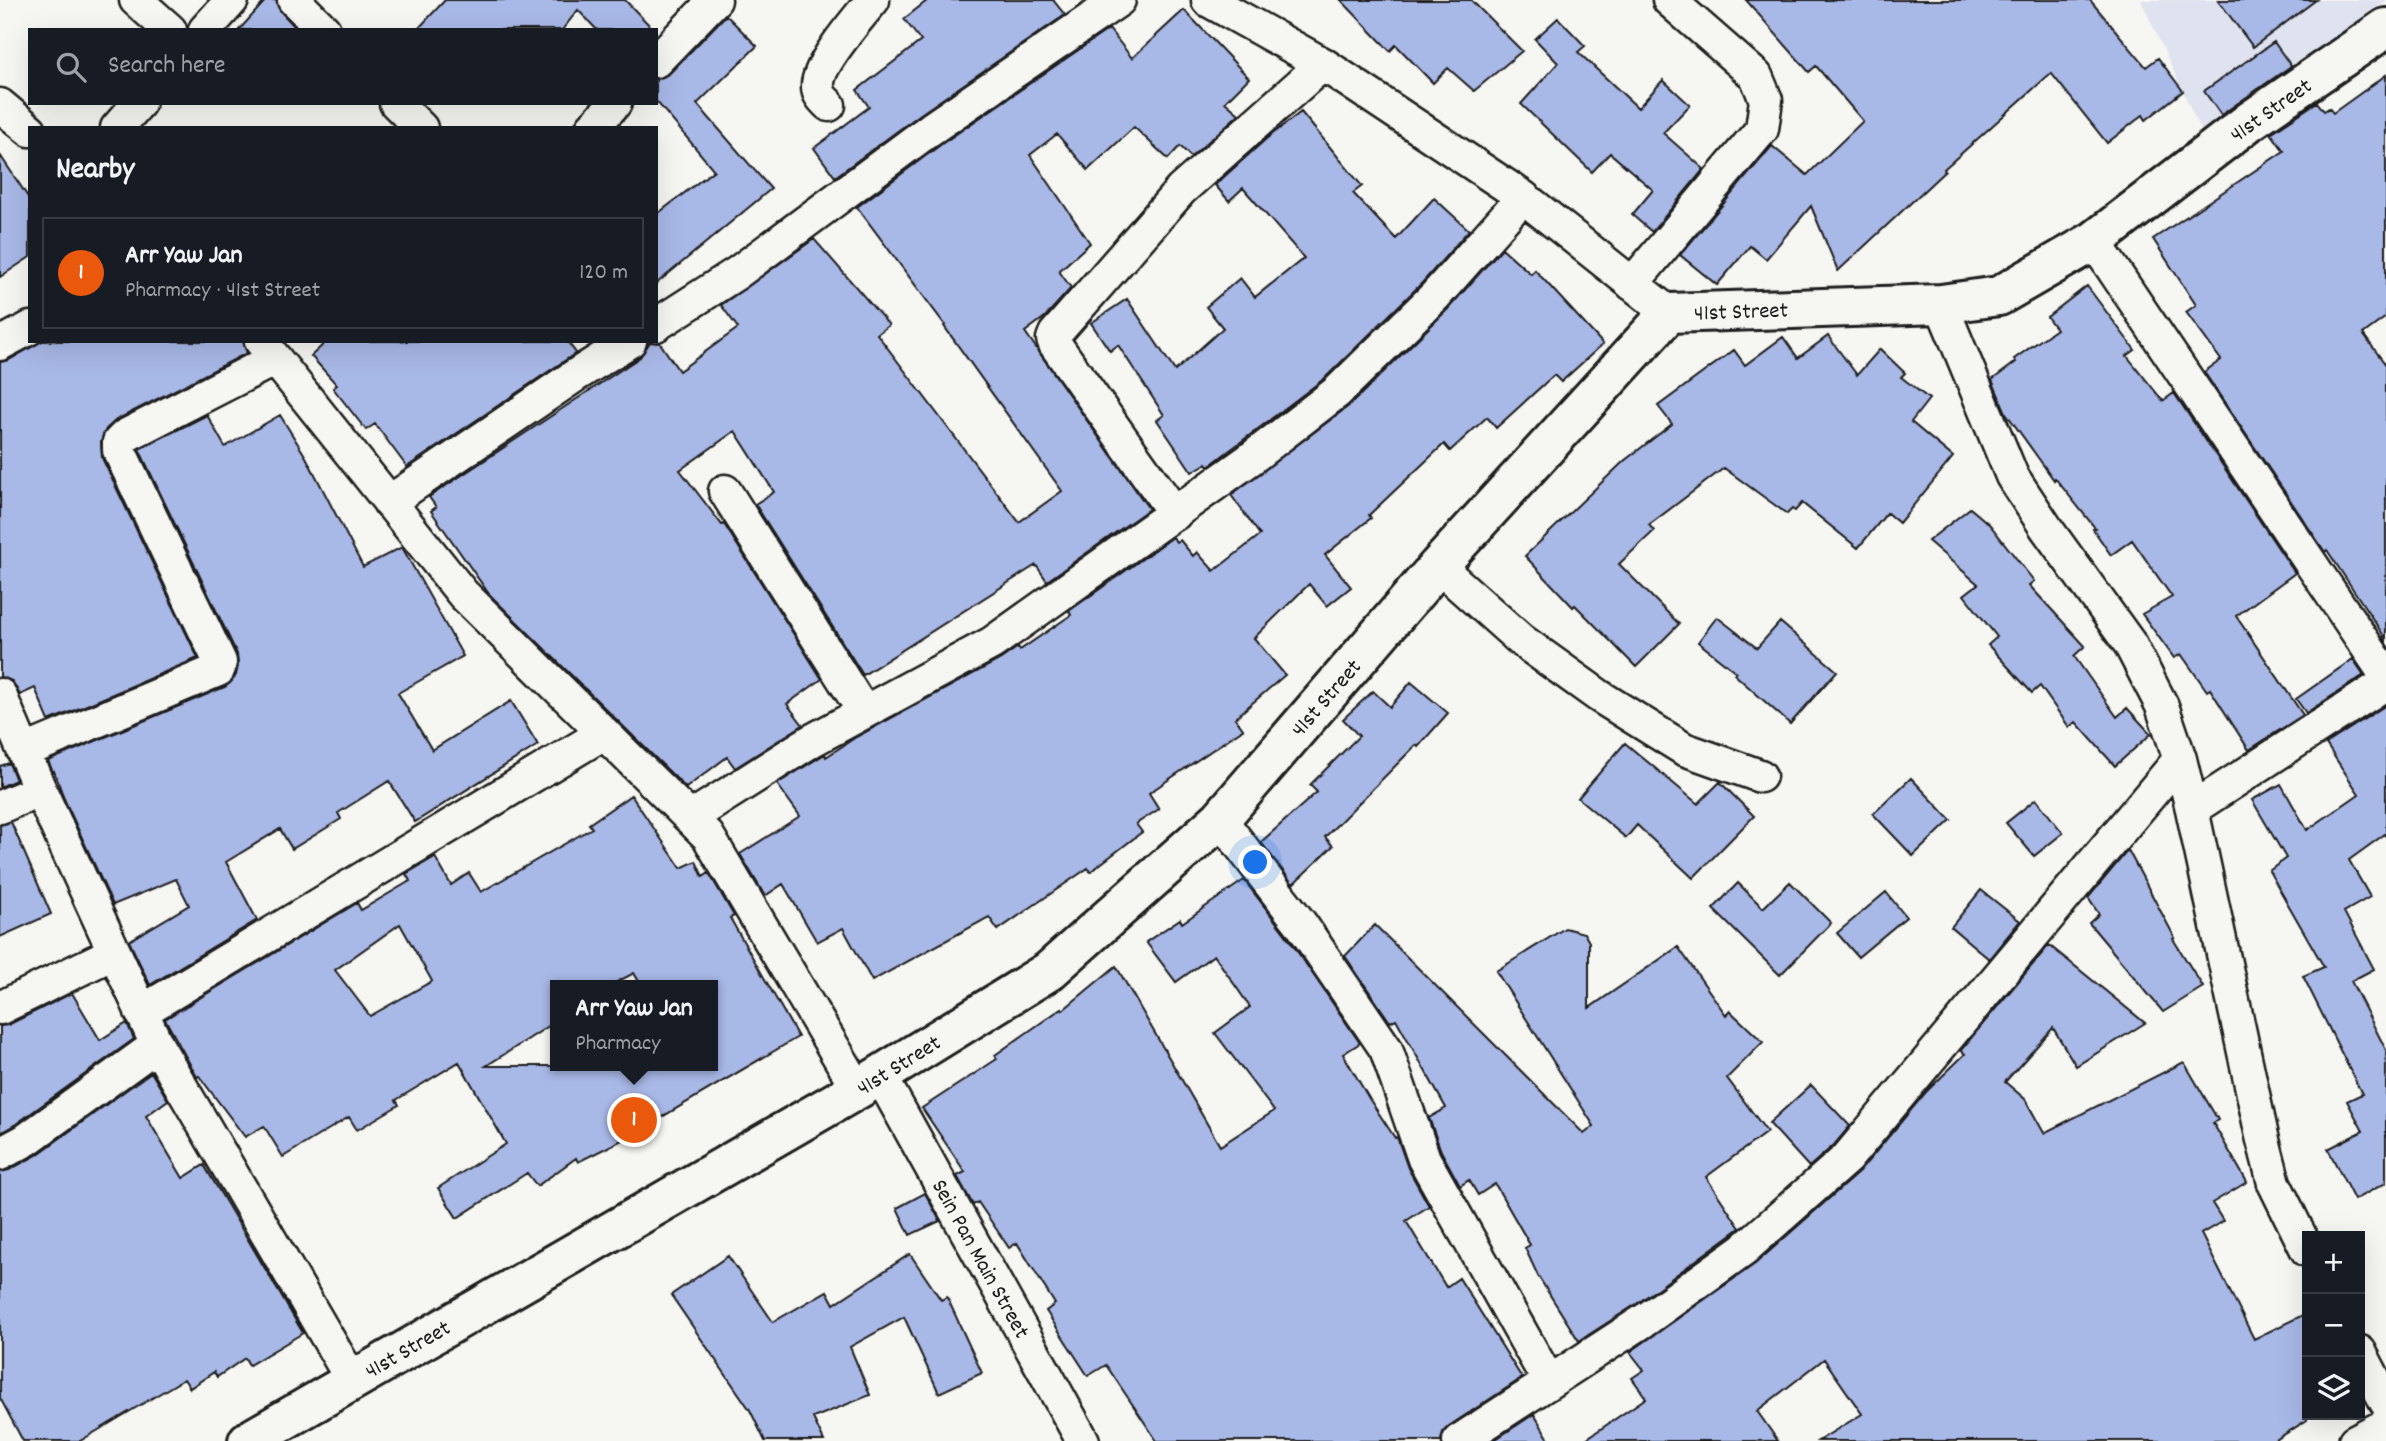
<!DOCTYPE html>
<meta charset="utf-8">
<style>
body{margin:0;font-family:Dekko,sans-serif;background:#242831;color:#f1f3f6}
.controls{position:absolute;right:21px;bottom:21px;display:grid;overflow:hidden;border-radius:0px;box-shadow:0 7px 28px #0002}
.controls button{width:63px;height:63px;display:grid;place-items:center;padding:0;border:0;border-bottom:2px solid #363941;background:#171b24;color:#f1f3f6;font:35px sans-serif}
.you{position:absolute;left:1256px;top:863px;width:24px;height:24px;margin:-18px;border:5px solid #fff;border-radius:50%;background:#1a73e8;box-shadow:0 0 0 10px #1a73e833}
.badge{display:grid;place-items:center;width:46px;height:46px;border-radius:50%;background:#ea580c;color:#fff;font-size:23px;font-weight:700}
.pin{position:absolute;translate:-50% -50%;border:4px solid #fff;box-shadow:0 2px 7px #0006}
.popup{position:absolute;left:550px;top:980px;width:168px;height:91px;box-sizing:border-box;display:grid;place-content:center;border-radius:0px;background:#171b24;filter:drop-shadow(0 2px 5px #0005);font-size:23px;white-space:nowrap;color:#9ea1a6}
.popup b{font-size:26px;color:#f1f3f6}
.popup::after{content:'';position:absolute;left:50%;top:100%;margin-left:-14px;border:14px solid transparent;border-top-color:#171b24}
.list{margin:0;padding:0;list-style:none}
h2{display:flex;justify-content:space-between;align-items:center;height:91px;margin:0;padding:0 28px;font-size:30px}
h2 small{font-size:23px;font-weight:400;color:#9ea1a6}
.list li{display:grid;grid-template-columns:46px 1fr auto;gap:21px;align-items:center;box-sizing:border-box;height:112px;margin:0 14px 14px;padding:0 14px;border:2px solid #363941;border-radius:0px}
.list b{display:block;font-size:26px;white-space:nowrap}
.list p{margin:0;font-size:23px;white-space:nowrap;color:#9ea1a6}
.list em{font-size:23px;font-style:normal;color:#9ea1a6}
.icon{flex:none;width:38px;height:38px;fill:none;stroke:currentColor;stroke-width:2;stroke-linecap:round;stroke-linejoin:round}
.map{position:relative;flex:none;width:2386px;height:1441px;overflow:hidden}
.search{position:absolute;background:#171b24;box-shadow:0 7px 28px #0002;left:28px;top:28px;width:630px;height:77px;display:flex;align-items:center;gap:18px;box-sizing:border-box;padding:0 24px;border-radius:0px;color:#9ea1a6;font-size:26px}
.panel{position:absolute;background:#171b24;box-shadow:0 7px 28px #0002;left:28px;top:126px;width:630px;height:217px;border-radius:0px}
.map>svg:first-child{display:block}
</style>
<div class="map">
<svg width="2386" height="1441" viewBox="0 0 2386 1441">
<rect width="100%" height="100%" fill="#f6f6f2"/>
<filter id="ink" filterUnits="userSpaceOnUse"><feTurbulence type="fractalNoise" baseFrequency=".0143" numOctaves="2"/><feDisplacementMap in="SourceGraphic" scale="14" xChannelSelector="R" yChannelSelector="G"/><feConvolveMatrix kernelMatrix="1 2 1 2 8 2 1 2 1" color-interpolation-filters="sRGB"/></filter>
<g filter="url(#ink)">
<path fill="#dfe3ef" d="M2141,0H2386V1L2201,131Z"/>
<path fill="#a8b8e7" stroke="#1c1c1c" stroke-width="2" fill-rule="evenodd" d="M266,0H276L281,12L295,27L293,30H239Z
M445,0H625L654,30H597L578,10L562,30H417Z
M928,0H1053L1065,15L922,113L835,177L814,148L869,107L857,90L921,41L904,19Z
M1341,0H1471L1522,51L1474,91L1448,68L1433,83L1396,45L1390,51Z
M1746,0H2090L2146,67L2158,58L2183,91L2146,120L2143,115L2107,143L2051,73L1944,169L1945,171L1838,271L1811,206L1766,259L1750,246L1717,285L1680,255L1772,146L1807,175L1863,121L1816,66L1809,72Z
M2218,0H2316L2253,47Z
M1184,10L1249,78L1225,102L1239,114L1191,157L1180,146L1168,159L1134,127L1088,170L1057,134L1030,155L1090,243L1059,271L1071,288L1045,317L1025,332L1149,509L1047,581L1036,565L863,675L755,504L774,492L735,431L680,470L722,525L724,524L822,679L787,704L803,725L735,768L727,757L686,788L489,594L431,511L436,507L429,497L640,357L650,342L660,343L679,371L738,328L721,305L814,239L889,325L877,334L1019,522L1062,491L944,326L945,325L857,207L943,143L1109,29L1132,58Z
M726,15L757,46L697,104L771,189L656,284V215L714,170L656,101V79L669,74Z
M1558,18L1585,46L1578,52L1638,108L1663,80L1690,105L1663,133L1704,169L1652,232L1632,215L1653,190L1610,153L1592,172L1521,104L1558,63L1535,39Z
M2274,42L2291,66L2221,115L2204,91Z
M2386,75V317L2363,334L2386,365V642L2383,637L2384,636L2327,550L2325,552L2204,372L2221,360L2186,312L2196,305L2153,239L2284,151L2271,133L2317,102L2324,111L2329,108L2333,113Z
M1301,112L1362,186L1353,193L1396,239L1434,198L1469,230L1422,283L1325,378L1209,466L1207,463L1192,472L1157,420L1164,415L1118,345L1110,351L1091,323L1127,299L1175,371L1223,328L1206,307L1240,278L1255,297L1304,258L1243,188L1229,201L1215,185L1266,139Z
M0,155L30,200V257L0,277Z
M1502,248L1531,274L1535,270L1603,344L1561,382L1554,375L1496,428L1487,417L1450,451L1444,444L1369,515L1371,518L1325,555L1351,587L1327,606L1309,584L1254,638L1285,675L1235,718L1243,729L1149,793L1159,809L1136,824L1142,832L1090,872L1088,868L998,930L989,917L872,981L843,928L817,942L783,884L765,896L740,854L800,816L777,784L820,757L825,754L826,757L856,737L1001,659L1018,647L1020,650L1071,615L1069,611L1173,537L1176,542L1180,540L1193,556L1197,552L1214,571L1260,535L1231,495L1350,405L1448,309Z
M2087,286L2135,350L2127,356L2163,401L2174,393L2295,573L2236,616L2303,715L2249,750L2210,689L2207,691L2181,654L2174,658L2142,614L2172,597L2132,540L2111,555L2093,529L2095,528L2055,478L2054,480L2006,413L1992,380L2016,362L2014,359L2056,329L2047,317Z
M1828,336L1857,375L1880,349L1905,373L1901,377L1929,399L1911,422L1953,457L1899,523L1887,513L1858,548L1802,503L1795,511L1792,509L1787,514L1724,468L1649,525L1654,531L1619,564L1679,624L1636,667L1575,605L1573,607L1525,556L1624,461L1672,424L1658,406L1734,350L1745,365L1783,337L1798,358Z
M42,341H243L247,353L116,420L106,429L101,442L102,458L198,658L49,721L35,688L20,695L12,681L0,677V362L9,360Z
M327,341H567L576,353L407,467L375,424L366,430L333,388L337,385L311,356Z
M207,415L225,447L280,415L306,457L363,567L402,547L463,656L398,693L432,750L511,701L538,745L415,822L389,781L338,813L341,819L292,849L280,829L226,862L257,920L150,985L129,941L189,905L176,879L113,905L65,801L54,771L53,772L48,761L225,687L231,682L236,675L238,666L237,654L139,449Z
M1970,508L1990,525L2034,581L2029,585L2085,646L2074,656L2117,717L2127,708L2151,734L2115,766L2076,722L2069,727L2040,686L2032,693L1988,645L1997,637L1964,595L1978,584L1928,541Z
M1717,617L1757,648L1780,622L1837,671L1790,724L1734,674L1736,672L1698,642Z
M2353,659L2364,675L2306,713L2296,699Z
M1411,682L1448,713L1418,747L1416,745L1325,837L1333,846L1293,884L1261,842L1317,792L1310,785L1359,736L1343,719L1373,691L1390,707Z
M2386,705V836L2385,834L2349,860L2370,897L2344,912L2374,969L2351,981L2386,1050V1183L2354,1200L2328,1149L2363,1131L2347,1101L2362,1094L2303,976L2324,967L2269,871L2286,858L2252,800L2281,784L2307,830L2359,794L2326,744Z
M1625,743L1698,804L1720,782L1754,816L1693,878L1637,825L1626,838L1578,798Z
M9,763L16,780L0,787V766Z
M1911,778L1951,820L1913,856L1873,814Z
M631,795L681,868L696,861L703,877L709,873L734,916L730,918L798,1037L626,1138L578,1162L576,1158L537,1186L527,1173L457,1218L438,1188L506,1144L459,1062L396,1100L399,1105L357,1130L349,1117L283,1157L264,1126L245,1137L199,1076L197,1077L165,1019L357,903L361,910L410,881L406,874L435,857L451,885L469,873L481,892L592,828L589,824ZM400,924L432,981L370,1016L335,970ZM634,973L641,985H713V1066H486L555,1022V985H611Z
M2036,799L2063,833L2034,856L2006,823Z
M11,822L51,914L0,937V825Z
M2128,850L2175,938L2173,939L2203,987L2163,1012L2089,923L2099,914L2088,898Z
M1244,880L1286,935L1360,1043L1343,1054L1370,1100L1395,1138L1397,1137L1408,1168L1429,1206L1406,1221L1446,1287L1459,1278L1522,1378L1449,1426L1443,1432L1441,1441H1157L1106,1365L1088,1376L1046,1311L1055,1304L1017,1243L1009,1248L978,1202L973,1205L957,1176L965,1172L922,1108L997,1059L995,1055L1062,1008L1063,1010L1116,966L1220,1146L1274,1111L1215,1033L1250,1007L1214,955L1176,982L1146,942L1180,919L1182,923Z
M1790,882L1831,923L1780,975L1713,909L1738,883L1763,908Z
M1981,890L2020,921L1989,959L1951,927Z
M1886,892L1906,917L1858,957L1837,933Z
M1375,925L1584,1134L1594,1126L1496,971L1565,928L1584,933L1589,942V1008L1678,947L1726,1015L1730,1011L1763,1042L1727,1078L1767,1132L1706,1177L1740,1228L1638,1303L1579,1341L1538,1276L1525,1248L1530,1245L1495,1184L1478,1195L1469,1180L1460,1186L1441,1151L1429,1118L1446,1108L1396,1019L1390,1022L1345,956Z
M2049,945L2145,1023L2076,1066L2053,1028L2005,1082L2025,1099L2044,1133L2184,1062L2218,1120L2213,1123L2247,1182L2212,1203L2223,1221L2201,1234L2254,1339L2307,1313V1420L2274,1441H1818L1862,1414L1824,1359L1757,1411L1778,1441H1583L1646,1398L1632,1378L1644,1370L1630,1352L1755,1264L1859,1172L1926,1092L1965,1054L1961,1050Z
M72,993L100,1040L127,1023L134,1039L16,1124L0,1133V1026L8,1025Z
M151,1072L168,1100L146,1116L183,1178L204,1165L303,1333L249,1365L245,1358L217,1377L214,1372L190,1388L184,1379L80,1441H23L0,1398V1172L9,1170L37,1155Z
M1811,1085L1850,1126L1834,1145L1809,1167L1769,1123Z
M925,1193L940,1221L910,1235L897,1208Z
M910,1254L941,1300L947,1297L982,1373L939,1393L904,1317L850,1347L870,1395L813,1418L824,1441H765L750,1410L671,1295L728,1256L773,1322L827,1291L834,1304Z
M1534,1414L1550,1441H1493Z"/>
<g fill="none" stroke-linecap="round" stroke-linejoin="round">
<g stroke="#1c1c1c" stroke-width="37">
<path id="street" d="M136,0L170,30
M294,0L324,30
M1208,0L1323,64L1523,197L1669,313
M205,30L232,0
M656,61L715,0
M396,103L421,128
M0,105L30,130
M829,105C824,100 818,95 818,87C816,66 859,17 873,0
M117,128L139,103
M592,128L615,103
M2094,241L2386,675
M1632,284L1762,129L1766,100L1756,76L1669,0
M1941,304L2012,476L2047,529L2130,644L2162,706L2180,759L2192,809L2262,1136L2274,1183L2307,1250
M656,325L737,273L932,128L1119,0
M261,341L463,594L708,836L858,1089
M0,344L30,328
M725,491L864,712
M389,502L576,375L630,341
M1175,514L1055,344L1053,339L1055,334L1181,190L1323,64
M1438,566L1521,640L1599,696L1684,749L1760,776
M0,695L40,790L157,1045L352,1380
M25,751L218,670L220,662L119,450V442L125,436L275,359
M0,807L40,790
M2192,809L2386,683
M690,818L811,741L992,643L1249,460L1337,392L1435,296L1523,197
M1220,819L1301,924L1386,1049L1424,1159L1549,1382
M0,1008L113,953
M141,1012L604,733
M880,1075L1083,1441
M0,1154L26,1140L157,1045
M2360,1352L2386,1402
M1459,1441L1648,1318L1744,1249L1847,1158L2180,759
M2355,1441L2386,1425"/>
</g>
<g stroke="#1c1c1c" stroke-width="44">
<path id="secondary" d="M248,1441L858,1089L1049,971L1220,819L1438,566L1669,313L1941,304L1999,296L2094,241L2250,121L2386,28"/>
</g>
<use href="#street" stroke="#f6f6f2" stroke-width="32"/>
<use href="#secondary" stroke="#f6f6f2" stroke-width="38"/>
</g>
</g>
<g text-anchor="middle" stroke-width="6" stroke-linejoin="round" paint-order="stroke">
<g font-size="23" fill="#1c1c1c" stroke="#f6f6f2">
<text transform="translate(2270 109) rotate(-35)" y="8">41st Street</text>
<text transform="translate(1741 310) rotate(-2)" y="8">41st Street</text>
<text transform="translate(1325 697) rotate(-49)" y="8">41st Street</text>
<text transform="translate(898 1064) rotate(-32)" y="8">41st Street</text>
<text transform="translate(982 1258) rotate(61)" y="8">Sein Pan Main Street</text>
<text transform="translate(407 1348) rotate(-30)" y="8">41st Street</text>
</g>
</g>
</svg>
<div class="controls">
<button>+</button>
<button>−</button>
<button><svg class="icon" aria-label="layers" viewBox="0 0 24 24"><path d="M12 4l9 5-9 5-9-5zM3 14l9 5 9-5"/></svg></button>
</div>
<div class="you"></div>
<div class="pin badge" style="left:634px;top:1120px">1</div>
<div class="popup"><b>Arr Yaw Jan</b>Pharmacy</div>
<div class="search"><svg class="icon" aria-label="search" viewBox="0 0 24 24"><circle cx="10" cy="10" r="6"/><path d="M15 15l6 6"/></svg>Search here</div>
<section class="panel">
<h2>Nearby<small></small></h2>
<ul class="list">
<li><span class="badge">1</span><div><b>Arr Yaw Jan</b><p>Pharmacy · 41st Street</p></div><em>120 m</em></li>
</ul>
</section>
</div>
